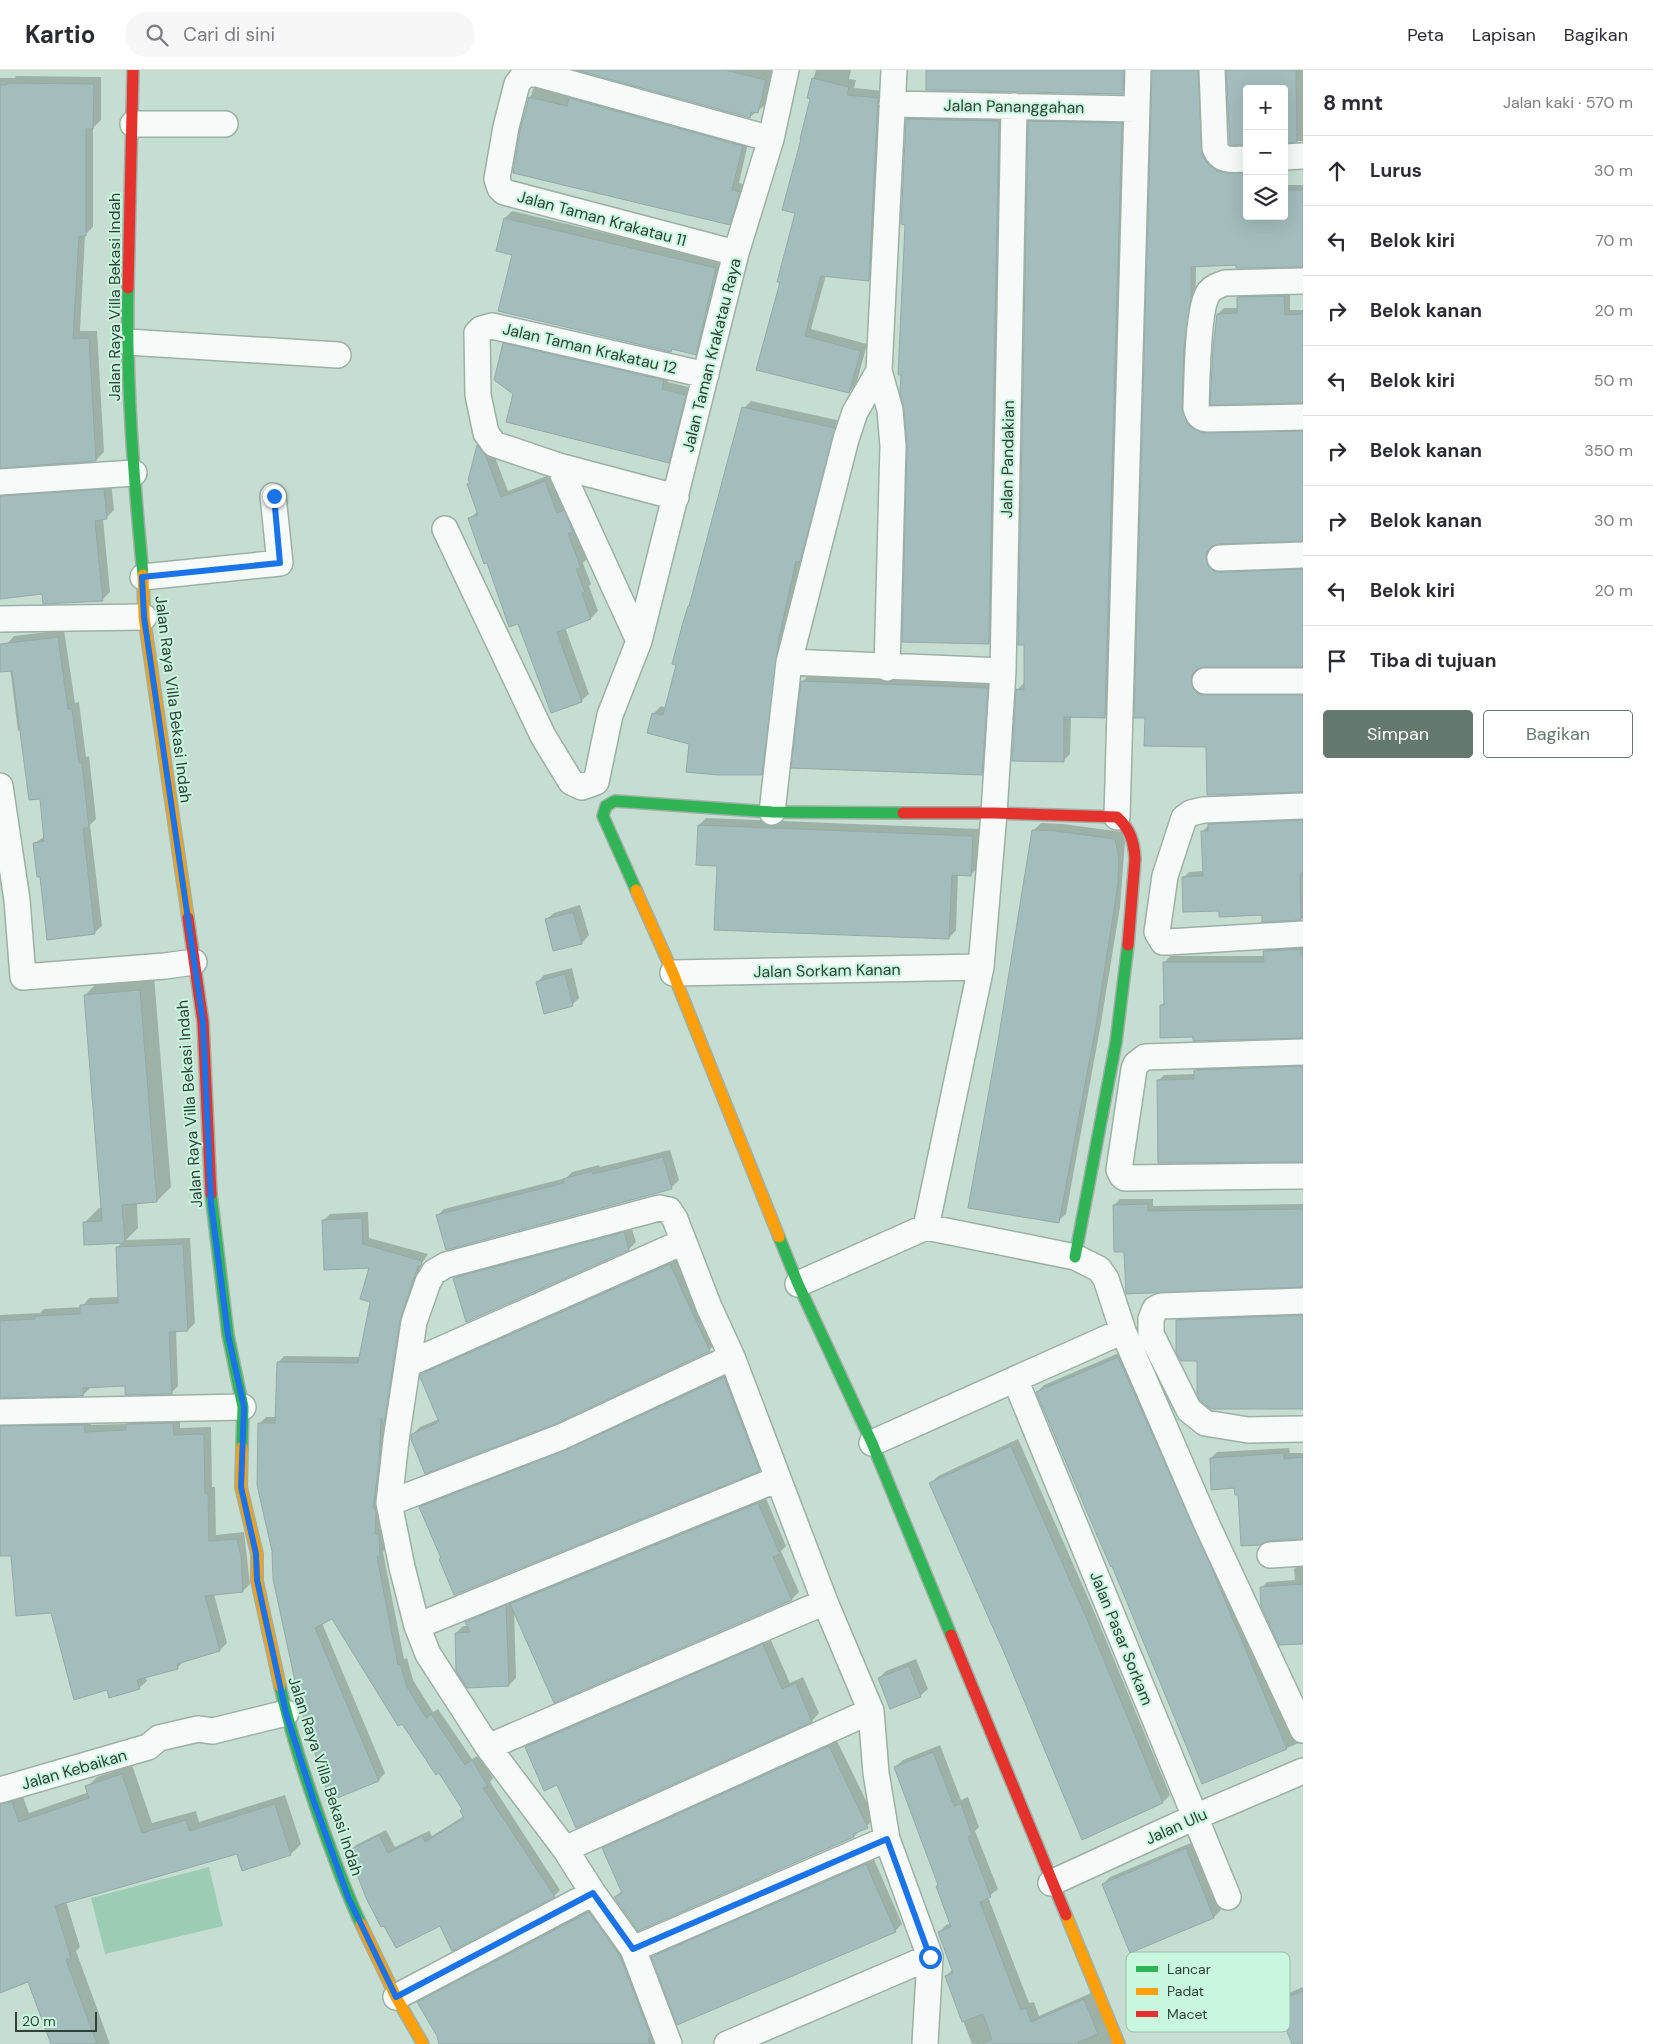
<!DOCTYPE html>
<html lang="id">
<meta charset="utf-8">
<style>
body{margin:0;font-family:"DM Sans",sans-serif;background:#f7f7f7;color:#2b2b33}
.controls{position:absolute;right:15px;top:15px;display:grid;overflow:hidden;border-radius:5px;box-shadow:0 5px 20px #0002}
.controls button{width:45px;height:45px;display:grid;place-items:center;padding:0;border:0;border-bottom:1px solid #e1e1e2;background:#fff;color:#2b2b33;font:25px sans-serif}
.scale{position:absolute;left:15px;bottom:12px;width:82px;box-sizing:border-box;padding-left:5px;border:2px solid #2f4238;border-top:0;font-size:14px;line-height:18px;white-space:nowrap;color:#2f4238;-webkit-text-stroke:4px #c8f6de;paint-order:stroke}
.stop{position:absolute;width:15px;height:15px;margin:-11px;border:4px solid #1a73e8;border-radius:50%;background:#fff}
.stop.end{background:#1a73e8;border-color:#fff;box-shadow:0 1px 5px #0008}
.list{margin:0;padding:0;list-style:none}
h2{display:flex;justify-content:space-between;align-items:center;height:65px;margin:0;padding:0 20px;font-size:21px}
h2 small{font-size:16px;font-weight:400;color:#7c7c81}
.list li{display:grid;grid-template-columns:32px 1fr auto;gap:15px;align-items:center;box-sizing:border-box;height:70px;padding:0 20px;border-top:1px solid #e1e1e2}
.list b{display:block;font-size:19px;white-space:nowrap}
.list em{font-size:16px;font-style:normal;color:#7c7c81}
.actions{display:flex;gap:10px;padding:15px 20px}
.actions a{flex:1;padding:11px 0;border:1px solid #64796e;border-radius:5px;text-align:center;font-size:18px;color:#64796e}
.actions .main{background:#64796e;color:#fff}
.icon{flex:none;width:28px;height:28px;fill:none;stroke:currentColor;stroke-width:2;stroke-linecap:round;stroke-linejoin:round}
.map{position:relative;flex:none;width:1303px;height:1974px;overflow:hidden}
header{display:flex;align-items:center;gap:30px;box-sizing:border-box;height:70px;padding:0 25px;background:#fff;border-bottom:1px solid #e1e1e2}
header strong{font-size:24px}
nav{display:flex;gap:28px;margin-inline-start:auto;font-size:18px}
.search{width:350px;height:45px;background:#f7f7f7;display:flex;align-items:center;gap:12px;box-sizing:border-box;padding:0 18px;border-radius:28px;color:#7c7c81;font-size:19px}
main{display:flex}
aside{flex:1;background:#fff}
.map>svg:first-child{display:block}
</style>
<header>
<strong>Kartio</strong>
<div class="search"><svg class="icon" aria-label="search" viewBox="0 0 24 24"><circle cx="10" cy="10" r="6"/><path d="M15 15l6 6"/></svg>Cari di sini</div>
<nav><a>Peta</a><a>Lapisan</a><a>Bagikan</a></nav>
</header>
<main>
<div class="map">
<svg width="1303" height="1974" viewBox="0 0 1303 1974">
<rect width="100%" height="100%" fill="#c6ded1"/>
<path fill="#9dccb5" d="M209,1797L223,1856L105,1884L91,1828Z"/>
<path fill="#0003" d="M577,0H774L765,35L750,47Z
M816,0H851L849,9L856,10L854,18L885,21L876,202L869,209L826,205L811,259L867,274L856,315L849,322L757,299L781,211L796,142L812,28L808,27Z
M928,0H1129L1128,17L1122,23Z
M1154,0H1203L1206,73L1247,98V146H1284V115H1303V195L1196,196L1194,349L1303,356V469L1219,472L1213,475L1211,482L1303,494V595H1205L1198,597L1196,605L1303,620V720L1208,675H1145Z
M1228,0H1303V71H1284V19Z
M16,6L101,7V50L93,58V157L85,165L80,261H97L104,382L96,390L0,396V8H15Z
M540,12L749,69L739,113L746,115L736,146L729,153L521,60L533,19Z
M914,42L1006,44L996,565L989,573L909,376L907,49Z
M1037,44L1129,46L1112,639L1105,646H1071L1070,684L1063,691L1017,620L1025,612L1029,52Z
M512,141L723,191L703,276L695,283L674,278L671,281L513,184L505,148Z
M1290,221V240H1303V331L1218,244L1224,238H1238V228L1244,222Z
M512,267L670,303L668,312L692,318L676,384L668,392L516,317L495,311L504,274Z
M751,331L841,351L807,483L801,489L785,560L768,697L761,704L690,673L654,643L661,636L666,638L689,536L691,534L744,338Z
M485,369L491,377L508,421L552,404L564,437L571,434L576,457L587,489L583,493L591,514L589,516L598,541L591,548L565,557L589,624L581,631L519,552L487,491L469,449L478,441L468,414L471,412L478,376Z
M111,412L114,440L106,448L103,449L110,522L102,530L43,523L0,521V416Z
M64,560L75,633L79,632L86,687L89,686L96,749L90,755L102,856L94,863L41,805L35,773L45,766L41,728L22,660L18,661L7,574L14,566Z
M810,604L994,611L989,696L982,703L803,611Z
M1303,745V849L1264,851L1263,844L1220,839L1183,808L1189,802L1204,801L1203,761L1215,749Z
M706,748L979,759L978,798L970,805L958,804L956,860L949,868L718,795L699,755Z
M1041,753L1063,754L1122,762L1125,772L1120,837L1101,953L1066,1144L1058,1151L1000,965L1034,760Z
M580,835L589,865L582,873L546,850L554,843Z
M1303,873V966H1194L1161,936L1165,932V892L1170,886H1265V881L1270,875Z
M572,898L579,928L572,935L537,912L544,905Z
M154,906L171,1117L157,1131L137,1133L138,1158L126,1170L190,1168L195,1253L188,1260H176L178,1316L171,1323L126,1315L91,1317L83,1325L0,1326V1245L40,1243L44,1239L82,1237L89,1228L119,1227L117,1178L122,1172L85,1152L99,1138H102L85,925L99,911Z
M1303,991V1091L1158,1011L1164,1005L1195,1004V1000L1201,995Z
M670,1080L679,1110L671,1118L437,1146L444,1139L566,1108L572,1102L599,1095L600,1097Z
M1120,1129H1153V1136L1303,1134V1215L1125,1181L1114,1135Z
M368,1142L369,1168L428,1184L422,1193L406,1242L386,1479L383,1482L404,1589L407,1588L413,1610L433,1642L438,1639L472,1689L479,1685L493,1708L490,1712L560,1820L554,1826L440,1855L350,1781L356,1775L386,1760L395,1777L429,1761L432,1766L464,1746V1739L332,1548L322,1553L385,1703L379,1710L331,1729L273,1480L259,1354L266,1347H277L278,1293L284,1286L360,1287L371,1231V1196L323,1151L330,1144Z
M631,1156L636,1172L629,1179L455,1208L462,1201Z
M678,1187L716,1273L709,1280L413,1364L420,1357L439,1349L422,1305L429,1297Z
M1303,1240V1337L1198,1290L1177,1250L1183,1245Z
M1126,1280L1218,1491L1281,1644L1303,1669L1299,1673L1203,1712L1113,1495L1037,1322L1044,1315Z
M732,1301L766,1393L759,1400L442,1488L420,1437L428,1430Z
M180,1346V1358L211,1357L212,1417H215L216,1465L244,1462L250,1514L243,1521L214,1524L227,1573L220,1580L185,1590L178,1597L145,1606L147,1611L139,1618L108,1619L12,1484L0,1485V1347L91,1348V1355L128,1354L135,1347Z
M1018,1369L1096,1546L1170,1725L1163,1732L1083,1768L1008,1587L931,1413L938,1406Z
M1289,1378L1290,1383H1303V1468L1240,1423L1211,1388L1217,1382Z
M765,1426L786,1476L781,1481L799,1522L792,1529L514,1540L516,1608L509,1615L456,1563L463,1556H469L467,1552L474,1545L513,1529V1532L518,1527Z
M1303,1492V1573L1261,1518L1267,1512L1295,1510L1294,1499Z
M770,1568L790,1613L803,1607L819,1643L812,1651L576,1757L557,1713L526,1678L533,1670Z
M916,1589L928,1619L920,1626L879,1608L886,1601Z
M836,1669L875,1749L854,1766L615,1827L623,1820L604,1778L611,1771Z
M940,1675L961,1730L968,1727L979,1757L975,1761L998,1819L988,1827L1029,1933L1034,1932L1039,1946L1091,1923L1114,1974H1078L1073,1963L1044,1974H972L946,1906L953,1899L939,1862L946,1855L951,1853L939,1814L895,1697L903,1690Z
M132,1695L152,1753L196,1741L199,1752L285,1725L301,1774L291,1784L238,1783L66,1831L80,1877L76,1881L110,1974H52L29,1910L0,1921V1735L23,1727L29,1743L89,1722L87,1717L97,1707Z
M1193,1772L1221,1840L1214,1847L1103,1814L1110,1807Z
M873,1787L902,1854L895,1861L653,1887L660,1880Z
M596,1835L627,1879L660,1974H440L438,1966L419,1932L425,1925Z
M1303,1917V1974H1294L1277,1932L1284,1925Z"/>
<path fill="#a3bcbc" stroke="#96a9a7" d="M576,0H725L766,10L758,43L751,42L750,48Z
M926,0H1124L1123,24L926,20Z
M1152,0H1198L1202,84L1207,93L1217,101L1227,103H1247V146H1284V120H1303V197L1236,198V195L1191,197V229L1184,276L1182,338L1188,355L1202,363L1303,361V471L1219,474L1212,476L1207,482L1206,488L1208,496L1214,501L1220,502L1303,499V597H1205L1197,599L1192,604L1191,611L1193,619L1198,624L1205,625H1303V722L1207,725L1206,677L1144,676L1145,648H1134Z
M1226,0H1296L1297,72L1284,73V19H1247V75H1230Z
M812,8L849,17L847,25L878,28L869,211L821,206L805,266L861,281L849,323L756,300L780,212H777L795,143L782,140L801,69H800L810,29L807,28Z
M7,13L94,14L93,59H86V166H79L73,269L89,268L96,391L0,398V15H7Z
M529,27L567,36L569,28L743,76L732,120L740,122L730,155L513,103L520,60Z
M906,49L999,51L989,574L902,572L907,376L904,339L900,322L901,305H898L905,155L901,154Z
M1028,51L1122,53L1105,648L1064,647V692L1012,691L1016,619L1024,620V575H1018Z
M504,148L716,198L696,285L672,279L671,282L498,241L512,185L496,181Z
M1284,226L1285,245L1303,244V333L1210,335L1213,278L1217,244L1237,243V227Z
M503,273L664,310L662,319L686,325L669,393L506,352L513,324L494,310Z
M742,337L835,358L800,492L796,491L779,568L762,705H718L686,702L689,674L647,663L652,643L663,645L676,595L672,594L682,556L688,536H689Z
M477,375L485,384L501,427L545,411L557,443L564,440L573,462L568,464L581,498L576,499L585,522L582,523L591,549L557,562L582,632L551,643L518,554L509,557L487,493L484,494L468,448L478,445L467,414L470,413L468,410Z
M104,419L107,449L95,451L103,531L43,534L42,524L0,529V426Z
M58,567L68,639H72L79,693H82L89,758H83L95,864L47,870L40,807H37L33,773L44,771L40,729L29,730L12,601L0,602V574Z
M801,611L988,618L982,705L791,698Z
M1303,750V803L1300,804L1301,850L1262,852V845L1219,847V841L1183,842L1182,807L1203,806L1201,761H1208V754Z
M698,755L973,766L971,806L952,805L949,869L714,860L717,796L696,795Z
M1032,760L1056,761L1115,769L1119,789L1118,814L1095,961L1059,1153L968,1138L999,965Z
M573,842L582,874L553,881L545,849Z
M1301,879V885H1303V968L1193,971V967L1160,968V935H1164L1163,892H1264L1263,881Z
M565,904L573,936L544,944L536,912Z
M140,920L157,1132L122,1135L125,1173L84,1175L83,1152L102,1151L84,925Z
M1303,996V1092L1158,1093L1157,1010L1194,1009V1000Z
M663,1087L672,1119L446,1180L436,1145L564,1113L563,1109L592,1101L593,1104Z
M1148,1134V1141L1303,1139V1217L1126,1224L1124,1182H1114L1113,1135Z
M362,1148L363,1174L422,1191L421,1196H418L400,1250L384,1355L381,1348L379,1395L373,1438H375L376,1443L375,1464H379L380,1487H377L398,1595L400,1594L407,1617L426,1648L431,1644L465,1695L472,1690L488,1716L483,1718L555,1827L452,1881L440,1856L396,1878L384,1856L381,1857L366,1828L348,1781L379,1765L388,1783L422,1766L425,1772L464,1748L460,1741L462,1739L439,1703L436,1705L402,1654L398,1656L332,1549L315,1558L379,1711L330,1731L301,1639L273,1509L272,1481L257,1415L258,1353H275L277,1292L358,1293L370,1232L360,1229L369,1198L324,1200L322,1150Z
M624,1162L629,1180L466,1252L453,1208Z
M183,1174L188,1261L169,1262L172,1324L125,1325V1316L83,1318V1326L0,1328V1251L35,1249V1246L80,1244V1235L118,1233L116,1177Z
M670,1194L710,1281L555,1354L425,1404L411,1369L412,1364L439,1352L420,1307L421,1304Z
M1303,1245V1339H1211L1200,1331L1197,1325V1291H1181L1176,1283V1250Z
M1118,1287L1212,1499L1287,1679L1202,1714L1112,1496L1111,1497L1096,1463L1036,1322Z
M724,1307L760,1401L454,1525L439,1489L441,1488L419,1437L566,1380Z
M173,1353L174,1365L204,1364L205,1424L208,1423L209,1471L237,1469L241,1486L243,1522L205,1526L220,1581L177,1594L178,1599L137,1610L140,1619L109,1628L107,1620L74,1630L51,1543L16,1546L11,1486H0V1356L84,1355L85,1362L126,1360V1354Z
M1011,1376L1089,1554L1163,1733L1082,1770L1006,1587L929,1413Z
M1284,1383V1389L1303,1387V1469L1269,1471L1260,1475L1241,1476L1238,1425H1235L1234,1418L1211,1420L1210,1388Z
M758,1433L780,1484L773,1487L792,1530L554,1633L510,1534Z
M1303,1514V1574L1279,1575L1261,1536L1260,1517Z
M506,1535L509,1616L467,1618L456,1601L455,1563L470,1562L465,1552Z
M763,1574L782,1619L796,1613L812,1652L576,1758L557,1715L544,1721L525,1677Z
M909,1596L921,1627L890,1639L878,1608Z
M829,1676L868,1758L853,1764L854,1767L638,1861L614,1827L622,1823L602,1778Z
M933,1682L954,1736L961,1734L972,1765L968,1767L991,1827L980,1832L1021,1940L1026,1938L1031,1952L1084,1929L1098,1964L1074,1974H982L992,1969L983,1944L962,1952L945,1906L953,1903L938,1862L951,1857L936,1816L938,1815L894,1697Z
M122,1704L142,1763L186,1750L190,1761L275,1734L291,1785L242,1801L237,1784L55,1836L71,1888L66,1890L97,1974H51L28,1912L0,1923V1734L12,1732L19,1752L89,1728L85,1716Z
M1186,1778L1214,1848L1130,1883L1102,1814Z
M866,1794L896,1862L677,1955L651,1887Z
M589,1842L620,1886L651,1967L648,1969L650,1974H439L437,1966L417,1932Z
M1303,1921V1974H1292L1275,1932Z"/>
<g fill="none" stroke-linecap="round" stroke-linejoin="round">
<g stroke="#9db0a6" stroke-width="28">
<path id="street" d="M1212,0L1215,78C1221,93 1233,89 1247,89
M892,34L1136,39
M133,54H225
M1284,87L1303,86
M736,183L504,122L500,118L497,109L506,57L517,14L525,4H537L771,69
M1303,211L1225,213C1219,215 1213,217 1209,222C1197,237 1197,316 1196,338C1198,345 1200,348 1207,349L1303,347
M127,272L338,285
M559,396L639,571
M0,412L134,403
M676,427L559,396L494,374L486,363L478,325L477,263L481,259L492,256L706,305
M445,459L543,666L571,712L582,717L596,712L610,645L639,571L736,183L771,69L786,0
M1220,488L1303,485
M143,507L280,493L273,426
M0,549L144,547
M789,592L1003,601
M887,598L893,376L890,340L879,301L894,0
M1205,611H1303
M0,716L17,830L23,907L165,896L194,892
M1303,736L1203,740L1191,743L1184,748L1165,806L1157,862L1163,872H1168L1303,864
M772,742L789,592L846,369L855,342L879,301
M1117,747L1138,0
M673,903L981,897
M1303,982L1145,987L1136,994L1134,999L1119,1100L1122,1106L1125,1108L1303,1106
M926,1157L1075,1187L1099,1199L1106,1209L1123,1261L1208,1457L1303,1660
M798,1214L926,1157L981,897L994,743L1003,601L1014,36
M1303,1231L1161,1236L1155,1239L1151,1249V1264L1189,1340L1205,1353L1248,1360L1303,1359
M408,1294L683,1172
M1015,1309L1228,1827
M0,1342L243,1337
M872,1373L1123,1261
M389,1433L561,1367L732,1287
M1270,1485L1303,1483
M417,1556L778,1409
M488,1677L825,1532
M0,1720L148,1677L159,1668L198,1659L213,1661L286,1643
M565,1779L871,1641
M1051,1813L1195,1747L1303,1701
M633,1879L887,1769
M396,1927L593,1823
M669,1974L633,1879L593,1823L565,1779L488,1677L428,1584L417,1556L402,1497L389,1433L396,1370L414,1252L428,1212L434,1202L446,1195L659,1138L669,1140L675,1149L709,1237L732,1287L825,1532L871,1641L876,1703L887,1769L930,1887L925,1974
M727,1974L930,1887"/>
</g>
<g stroke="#9db0a6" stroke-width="14">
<path id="fast" d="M128,218C126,314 134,410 143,505
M636,820L603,746L606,736L615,731L772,742L903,743
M211,1124L228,1265L243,1337L242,1377
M779,1167L798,1214L872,1373L951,1565
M1075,1187L1116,972L1128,875
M280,1616C291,1665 307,1712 323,1758C335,1791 346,1823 361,1854"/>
</g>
<g stroke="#9db0a6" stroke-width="14">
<path id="slow" d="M143,505L144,547L188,848
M636,820L673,903L779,1167
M242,1377L241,1417L257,1484V1511L280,1616
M1066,1845L1119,1974
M361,1854L396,1927L423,1974"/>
</g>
<g stroke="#9db0a6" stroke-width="14">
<path id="jam" d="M128,218L133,0
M903,743H994L1117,747C1130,759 1134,771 1135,789L1128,875
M188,848L203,952L211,1124
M951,1565L1066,1845"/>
</g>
<use href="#street" stroke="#f6faf8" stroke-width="25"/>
<use href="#fast" stroke="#30b455" stroke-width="11"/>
<use href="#slow" stroke="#ff9f0a" stroke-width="11"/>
<use href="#jam" stroke="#e5322d" stroke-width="11"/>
</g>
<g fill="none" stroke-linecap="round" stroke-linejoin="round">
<path stroke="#1a73e8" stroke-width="6" d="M274,426L280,493L142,507L144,547L203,952L211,1133L228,1265L244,1337L241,1417L256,1484L257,1510L286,1643L314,1732L348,1827L396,1927L593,1823L633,1879L887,1769L930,1887"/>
</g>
<g text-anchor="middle" stroke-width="4" stroke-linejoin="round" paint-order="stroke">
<g font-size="16" fill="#2f4238" stroke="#c8f6de">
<text transform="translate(1014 36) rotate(1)" y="6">Jalan Pananggahan</text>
<text transform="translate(602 148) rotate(15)" y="6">Jalan Taman Krakatau 11</text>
<text transform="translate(114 227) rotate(-90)" y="6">Jalan Raya Villa Bekasi Indah</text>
<text transform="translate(590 278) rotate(13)" y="6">Jalan Taman Krakatau 12</text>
<text transform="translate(711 285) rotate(-76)" y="6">Jalan Taman Krakatau Raya</text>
<text transform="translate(1007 389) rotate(-89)" y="6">Jalan Pandakian</text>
<text transform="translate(174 629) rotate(83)" y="6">Jalan Raya Villa Bekasi Indah</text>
<text transform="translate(827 900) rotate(-1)" y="6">Jalan Sorkam Kanan</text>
<text transform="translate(189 1034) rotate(-94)" y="6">Jalan Raya Villa Bekasi Indah</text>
<text transform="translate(1122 1568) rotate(68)" y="6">Jalan Pasar Sorkam</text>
<text transform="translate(74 1699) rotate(-16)" y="6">Jalan Kebaikan</text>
<text transform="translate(326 1706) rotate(72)" y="6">Jalan Raya Villa Bekasi Indah</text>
<text transform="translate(1176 1756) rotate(-24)" y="6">Jalan Ulu</text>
</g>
</g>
<rect x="1126" y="1882" width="164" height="80" rx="8" fill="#c8f6de" stroke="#9ac0ac" stroke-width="1"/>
<rect x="1136" y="1896" width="22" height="6" fill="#30b455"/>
<rect x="1136" y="1918" width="22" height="7" fill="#ff9f0a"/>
<rect x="1136" y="1941" width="22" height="6" fill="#e5322d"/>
<g font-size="14" fill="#2f4238">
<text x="1167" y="1904">Lancar</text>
<text x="1167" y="1926">Padat</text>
<text x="1167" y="1949">Macet</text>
</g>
</svg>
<div class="controls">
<button>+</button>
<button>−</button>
<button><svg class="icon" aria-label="layers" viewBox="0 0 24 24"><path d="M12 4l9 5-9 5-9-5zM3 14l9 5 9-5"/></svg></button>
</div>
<div class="scale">20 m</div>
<div class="stop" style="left:930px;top:1887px"></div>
<div class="stop end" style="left:274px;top:426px"></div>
</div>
<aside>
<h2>8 mnt<small>Jalan kaki · 570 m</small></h2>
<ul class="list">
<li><svg class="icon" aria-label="ahead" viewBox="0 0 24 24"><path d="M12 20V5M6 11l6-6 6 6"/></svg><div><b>Lurus</b></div><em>30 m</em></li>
<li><svg class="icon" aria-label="left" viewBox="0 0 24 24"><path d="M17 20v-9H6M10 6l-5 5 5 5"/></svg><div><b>Belok kiri</b></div><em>70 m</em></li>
<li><svg class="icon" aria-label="right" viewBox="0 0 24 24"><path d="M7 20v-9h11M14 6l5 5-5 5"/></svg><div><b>Belok kanan</b></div><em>20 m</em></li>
<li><svg class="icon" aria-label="left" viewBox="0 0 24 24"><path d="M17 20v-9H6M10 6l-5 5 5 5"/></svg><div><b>Belok kiri</b></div><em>50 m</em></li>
<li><svg class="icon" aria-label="right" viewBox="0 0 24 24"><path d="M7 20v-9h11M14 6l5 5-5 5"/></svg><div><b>Belok kanan</b></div><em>350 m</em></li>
<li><svg class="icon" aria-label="right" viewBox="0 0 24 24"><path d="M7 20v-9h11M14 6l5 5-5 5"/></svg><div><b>Belok kanan</b></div><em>30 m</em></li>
<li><svg class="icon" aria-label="left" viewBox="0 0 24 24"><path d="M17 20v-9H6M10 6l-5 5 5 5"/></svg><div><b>Belok kiri</b></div><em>20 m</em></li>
<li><svg class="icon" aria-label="arrive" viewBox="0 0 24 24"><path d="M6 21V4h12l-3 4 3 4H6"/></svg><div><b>Tiba di tujuan</b></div></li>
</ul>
<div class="actions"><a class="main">Simpan</a><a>Bagikan</a></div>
</aside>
</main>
